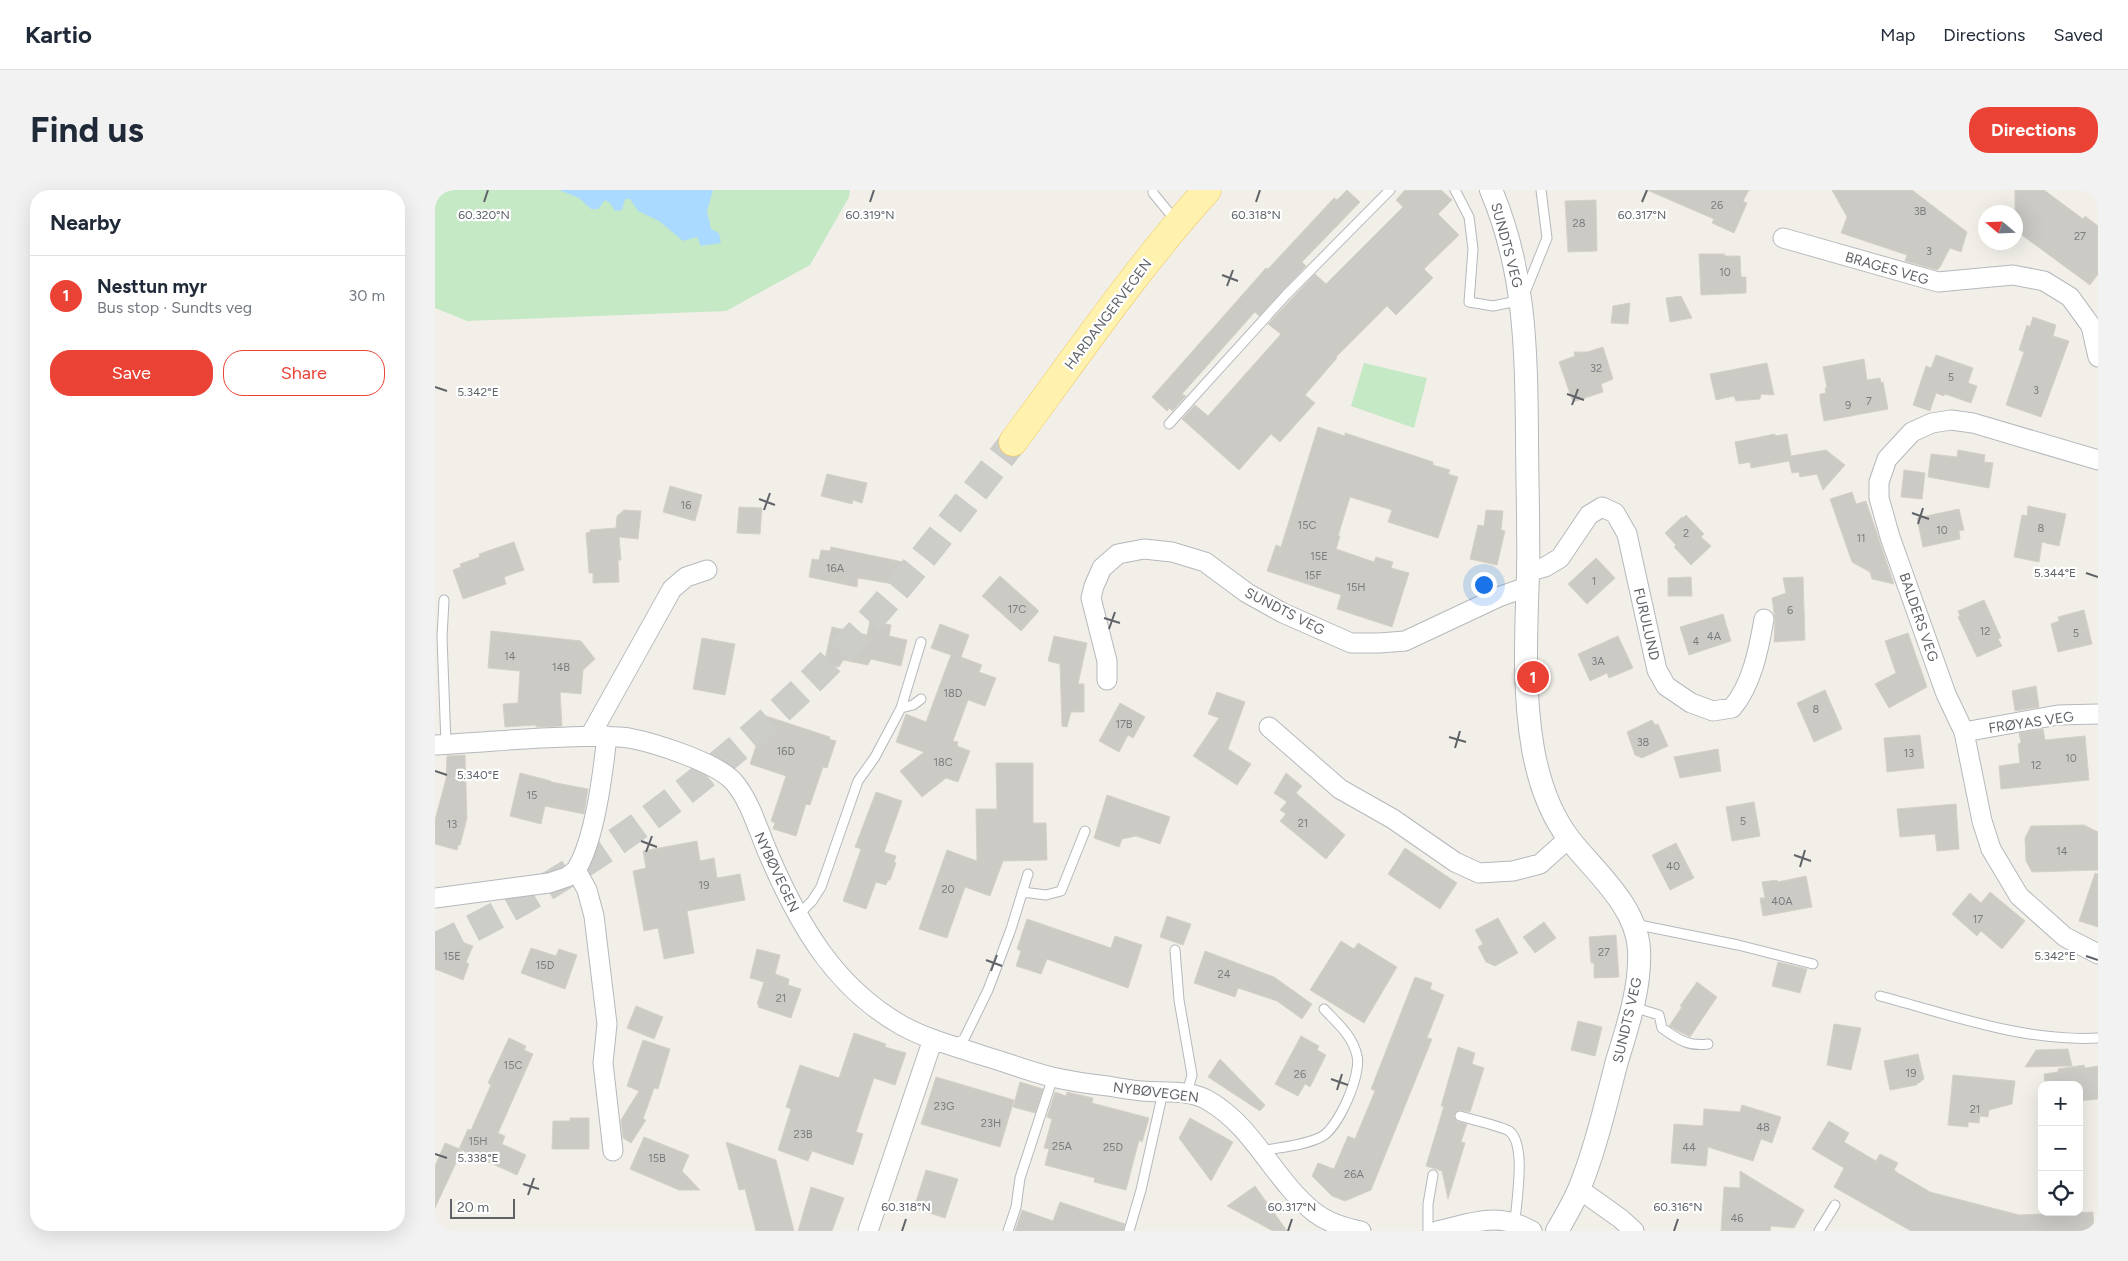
<!DOCTYPE html>
<meta charset="utf-8">
<style>
body{margin:0;font-family:Figtree,sans-serif;background:#f2f2f3;color:#1f2937}
.controls{position:absolute;right:15px;bottom:15px;display:grid;overflow:hidden;border-radius:10px;box-shadow:0 5px 20px #0002}
.controls button{width:45px;height:45px;display:grid;place-items:center;padding:0;border:0;border-bottom:1px solid #e0e1e3;background:#fff;color:#1f2937;font:25px sans-serif}
.compass{position:absolute;left:1543px;top:15px;width:45px;height:45px;border-radius:50%;background:#fff;box-shadow:0 5px 20px #0002;rotate:289deg}
.scale{position:absolute;left:15px;bottom:12px;width:65px;box-sizing:border-box;padding-left:5px;border:2px solid #5f6368;border-top:0;font-size:14px;line-height:18px;white-space:nowrap;color:#5f6368;-webkit-text-stroke:4px #fff;paint-order:stroke}
.you{position:absolute;left:1048px;top:394px;width:18px;height:18px;margin:-12px;border:4px solid #fff;border-radius:50%;background:#1a73e8;box-shadow:0 0 0 8px #1a73e833}
.badge{display:grid;place-items:center;width:32px;height:32px;border-radius:50%;background:#ea4335;color:#fff;font-size:16px;font-weight:700}
.pin{position:absolute;translate:-50% -50%;border:2px solid #fff;box-shadow:0 1px 5px #0006}
.list{margin:0;padding:0;list-style:none}
h2{display:flex;justify-content:space-between;align-items:center;height:65px;margin:0;padding:0 20px;font-size:21px}
h2 small{font-size:16px;font-weight:400;color:#747a83}
.list li{display:grid;grid-template-columns:32px 1fr auto;gap:15px;align-items:center;box-sizing:border-box;height:80px;padding:0 20px;border-top:1px solid #e0e1e3}
.list b{display:block;font-size:19px;white-space:nowrap}
.list p{margin:0;font-size:16px;white-space:nowrap;color:#747a83}
.list em{font-size:16px;font-style:normal;color:#747a83}
.actions{display:flex;gap:10px;padding:15px 20px}
.actions a{flex:1;padding:11px 0;border:1px solid #ea4335;border-radius:20px;text-align:center;font-size:18px;color:#ea4335}
.actions .main{background:#ea4335;color:#fff}
.icon{flex:none;width:28px;height:28px;fill:none;stroke:currentColor;stroke-width:2;stroke-linecap:round;stroke-linejoin:round}
.map{position:relative;flex:none;width:1663px;height:1041px;overflow:hidden;border-radius:20px}
header{display:flex;align-items:center;gap:30px;box-sizing:border-box;height:70px;padding:0 25px;background:#fff;border-bottom:1px solid #e0e1e3}
header strong{font-size:24px}
nav{display:flex;gap:28px;margin-inline-start:auto;font-size:18px}
.intro{display:flex;align-items:center;justify-content:space-between;box-sizing:border-box;height:120px;padding:0 30px}
h1{margin:0;font-size:35px}
.button{padding:12px 22px;border-radius:20px;background:#ea4335;color:#fff;font-size:18px;font-weight:700}
main{display:flex;gap:30px;padding:0 30px}
aside{flex:1;background:#fff;border-radius:20px;box-shadow:0 5px 20px #0002}
.map>svg:first-child{display:block}
</style>
<header>
<strong>Kartio</strong>
<nav><a>Map</a><a>Directions</a><a>Saved</a></nav>
</header>
<div class="intro"><h1>Find us</h1><a class="button">Directions</a></div>
<main>
<aside>
<h2>Nearby<small></small></h2>
<ul class="list">
<li><span class="badge">1</span><div><b>Nesttun myr</b><p>Bus stop · Sundts veg</p></div><em>30 m</em></li>
</ul>
<div class="actions"><a class="main">Save</a><a>Share</a></div>
</aside>
<div class="map">
<svg width="1663" height="1041" viewBox="0 0 1663 1041">
<rect width="100%" height="100%" fill="#f1efe8"/>
<path fill="#c5e8c5" d="M0,0H415L414,7L375,75L291,121L32,131L0,118Z
M929,173L992,188L979,238L916,216Z"/>
<path fill="#aadaff" d="M124,0H278L272,21L276,39L284,43L286,53L266,56L262,47L248,51L224,31L203,21L195,9H190L187,20L180,21L175,13L170,10L163,19H156L144,8Z"/>
<path fill="#cccac5" stroke="#d6d1c6" d="M912,0L925,12L867,72L871,76L824,126L820,122L818,124L747,204L751,206L737,221L734,218L732,221L717,207L831,78L833,79L899,8L902,10Z
M970,0H1006L1017,10L1003,24L1024,45L989,79L998,88L961,125L952,116L901,167L902,168L870,205L880,213L845,252L836,244L804,280L747,229L760,215L773,226L846,144L833,134L880,84L891,94L968,17L961,10Z
M1212,0H1314L1308,11L1312,13L1299,43L1277,33L1279,29Z
M1397,0H1477L1532,42L1526,62L1515,58L1505,77L1502,80L1470,71L1472,65L1406,43L1412,27Z
M1580,0H1609L1648,29L1650,26L1663,36V84L1655,95L1580,40Z
M1161,10L1162,61L1133,62L1130,11Z
M1264,64H1290L1289,66H1305L1306,87H1311V103L1266,105Z
M1246,106L1257,128L1235,132L1231,108Z
M1195,113L1193,134L1176,133L1178,116Z
M1598,127L1621,135L1618,146L1634,151L1606,227L1571,215L1589,162L1584,160L1592,135L1595,137Z
M1168,157L1178,189L1166,194L1168,202L1138,212L1124,172L1140,166L1139,162H1152Z
M1501,165L1538,178L1533,193L1542,196L1536,213L1510,204L1509,206L1501,203L1495,221L1478,215L1491,176L1496,178Z
M1429,169L1432,190L1445,188L1446,193L1448,192L1453,219L1389,231L1385,210V204L1391,203L1390,198H1392L1388,177Z
M1332,173L1339,205L1326,204L1325,209L1301,211L1299,206L1281,210L1275,184Z
M883,237L910,246V243L998,272V275L1015,280L1013,284L1023,287L1003,348L953,332L957,320L915,307L903,346H905L901,359L939,372L941,367L958,372L956,378L974,383L957,437L902,419L906,405L832,381L841,355L846,357Z
M1340,244V246L1352,244L1356,266L1391,260L1410,275L1388,300L1382,284L1365,287L1364,282L1357,283L1354,271L1316,278L1315,272L1304,274L1300,252Z
M1523,260L1550,265L1549,272L1558,273L1554,298L1493,287L1496,264L1522,267Z
M1469,280L1490,283L1487,309L1466,307Z
M392,284L432,293L427,313L418,310L417,314L386,306Z
M235,296L267,305L260,331L228,322Z
M1417,302L1421,314L1431,311L1459,394L1437,389L1435,382L1417,372L1395,309Z
M1593,316L1631,324L1624,356L1607,352L1604,372L1579,367L1587,325L1592,326Z
M304,317L327,318L325,344L302,343Z
M1524,319L1529,340L1524,341L1525,349L1488,357L1482,328Z
M189,320L206,321L203,349L184,347L186,370H183L184,392L158,393V383H154L151,343L155,342V340L181,338L182,326Z
M1051,320L1068,321L1066,340L1070,341L1062,375L1035,369L1043,335L1049,336Z
M1251,325L1269,344L1266,347L1276,356L1256,375L1239,357L1241,355L1230,343L1247,327L1248,328Z
M79,352L89,380L69,387L71,394L28,409L18,380L26,377L25,374L45,367L44,364Z
M396,357L468,372L464,395L423,388L422,397L374,387L377,369L384,370L386,360L395,361Z
M1161,368L1180,388L1152,414L1133,394Z
M565,386L604,421L586,441L547,406Z
M1256,387L1257,406H1233V388Z
M1368,387L1370,450L1339,452L1340,430L1337,408L1351,403L1348,388Z
M1549,410L1566,448L1563,449L1567,456L1542,467L1523,427L1525,426L1523,421Z
M1649,420L1657,454L1623,462L1616,434L1624,431L1623,427Z
M1288,424L1296,451L1254,465L1245,437Z
M435,431L456,435L454,446L472,450L466,476L436,469L433,475L408,470L404,477L389,474L397,437L432,445Z
M505,434L534,445L526,467L547,475L544,482L561,488L550,516L533,510L518,551L523,552L522,556L535,561L523,592L511,588L487,607L465,581L489,562L461,552L471,524L491,532L516,465L496,458Z
M56,441L146,451L160,469L148,480L146,504L125,502L127,536L101,537V535L70,537L68,514L83,513L85,481L53,478Z
M1473,443L1492,497L1454,518L1440,494L1461,483L1450,451Z
M619,446L652,453L643,494H649V522H636L632,537L627,536L625,474L613,471Z
M1183,446L1198,478L1174,488L1172,483L1155,491L1143,464Z
M267,448L300,454L290,505L258,499Z
M1601,496L1604,517L1580,521L1577,501Z
M1390,500L1407,539L1379,552L1362,513Z
M782,502L810,512L793,559L816,574L802,595L758,566L784,528L773,524Z
M685,513L710,527L698,548L693,545L684,562L664,551Z
M331,526L395,547L394,549L401,551L392,578L388,577L375,615L371,614L361,646L338,639L340,633L336,631L351,586L315,574Z
M1217,530L1220,535L1223,534L1233,556L1207,568L1200,565L1192,542Z
M1608,539L1610,550L1650,546L1654,590L1566,599L1564,576L1585,573L1583,554L1586,553L1584,543Z
M1485,545L1489,578L1452,582L1449,548Z
M1283,559L1286,581L1245,588L1239,567Z
M30,565L32,628L25,655H23L22,660L0,654V630L11,589L12,566Z
M561,573H598V633H611L612,670L568,671L555,706L530,697L512,748L484,739L512,660L542,671L541,619H562Z
M85,583L116,591V592L153,599L149,624L110,616L106,634L75,626Z
M851,583L867,596L861,603L910,645L891,669L845,631L851,624L845,620L852,612L839,603Z
M441,602L467,611L449,662L461,666L459,672L461,673L455,690H453L451,695L441,692L431,719L408,711L426,659L420,657Z
M672,605L735,627L725,654L701,646L687,649L684,657L659,648Z
M1319,612L1325,646L1297,651L1291,617Z
M1521,614L1524,659L1502,661L1500,644L1465,647L1462,619Z
M1649,635L1663,642V680L1597,682L1591,671L1590,648L1596,636Z
M262,651L265,671L279,668L282,688L305,684L310,710L252,721L259,763L229,769L223,738L209,741L198,681L211,678L208,661Z
M1241,653L1259,688L1235,700L1217,665Z
M970,658L1022,693L1005,719L953,684Z
M1660,683L1663,684V737L1644,731Z
M1371,686L1377,717L1328,726L1325,708H1330L1327,692L1342,690L1343,692Z
M1555,702L1590,731L1567,759L1546,741L1542,746L1517,724L1535,703L1546,713Z
M732,726L756,734L748,755L725,747Z
M1063,728L1083,763L1060,776L1051,772L1043,757L1048,754L1040,740Z
M592,729L676,758L680,746L707,755L693,798L612,769L606,784L581,776L586,761L582,759Z
M1109,732L1121,748L1100,763L1088,747Z
M1181,745L1184,787L1159,788V773H1156L1154,747Z
M10,746L38,756L31,772L34,774L28,790L0,779V753L7,755Z
M906,751L919,759L923,753L962,777L929,833L875,800Z
M96,758L121,766L124,759L142,765L130,799L86,783Z
M322,759L345,765L340,784L354,789L353,795L366,799L356,828L323,817L324,814H322L329,792L315,788Z
M770,761L839,787L877,814L867,829L842,811L803,798L800,807L759,793Z
M1343,772L1372,779L1365,803L1337,796Z
M980,787L997,793L995,799L1009,805L992,848L997,849L936,1000L910,1011L897,1006L877,986L883,973L899,979L913,946L920,949L940,901L936,899Z
M1262,792L1282,807L1255,847L1234,836L1247,817L1245,816Z
M201,816L228,827L219,849L192,838Z
M1143,831L1167,837L1160,866L1136,860Z
M1399,834L1426,838L1416,880L1392,875Z
M419,843L451,854L450,857L471,863L460,895L439,888L421,942L428,944L418,975L377,961L373,971L343,960L356,919L351,917L365,875L404,888Z
M866,846L884,856L882,860L891,865L875,897L870,894L863,906L840,894Z
M74,848L91,856L89,860L98,864L63,943L70,946L67,954L91,965L82,985L24,959L33,939L36,940L56,895L53,893Z
M208,850L235,859L223,899L219,898L208,929L211,930L196,953L188,948L186,930L204,901L192,896Z
M1023,857L1040,863L1037,874L1049,878L1035,922L1024,920L1019,925L1021,931L1032,934L1026,952L1030,953L1013,1009L1007,981L991,976L1009,916H1006Z
M1633,859L1637,876L1590,877L1601,860Z
M1483,864L1489,889L1481,895L1455,900L1449,871Z
M785,869L830,915L825,921L773,887Z
M1649,875L1650,878L1663,876V909L1644,911V895H1610L1609,884L1623,882V879Z
M1518,885L1580,891L1577,914L1554,920L1553,927L1545,926L1544,933L1533,932V937L1513,935Z
M501,887L579,910L565,957L486,934Z
M585,892L608,899L600,923L578,917Z
M620,902L631,906L632,902L658,908L657,913L714,928L707,952L704,950L691,1000L659,992L660,988L610,975L614,959L609,958L617,929L612,927Z
M1307,915L1346,927L1337,953L1326,949L1318,971L1273,957L1271,976L1236,973L1239,934L1268,936L1269,919L1305,922Z
M135,928H154V959H117L118,931H135Z
M755,928L798,952L776,991L744,948Z
M1394,931L1414,943L1409,952L1441,971L1445,964L1463,973L1459,980L1463,983L1495,1002L1584,1025L1658,1022L1659,1041H1476L1399,997L1409,978L1377,959Z
M209,947L254,965L247,981L265,1000H244L195,979Z
M291,952L341,970L359,1041H321L310,999L304,1000Z
M10,953L27,960L0,1018V976Z
M491,980L523,989L510,1028L479,1018Z
M1305,981L1369,1020L1359,1038L1336,1036L1335,1041H1286L1289,997L1305,998Z
M820,996L852,1041H838L792,1016Z
M376,997L409,1008L397,1041H363Z
M625,1012L690,1034L688,1041H580L587,1020L618,1031Z"/>
<g fill="none" stroke-linecap="round" stroke-linejoin="round">
<path stroke="#ccccc8" stroke-width="28" stroke-dasharray="28 14" stroke-linecap="butt" d="M0,757C149,686 284,585 399,468C465,402 521,325 578,252"/>
<g stroke="#b5b8bc" stroke-width="11">
<path id="service" d="M718,0V3L741,31
M1020,0L1034,27L1038,59L1034,112L1058,116L1087,110L1112,48L1106,0
M734,234L851,105L955,0
M9,410L7,447L11,554
M466,518L486,452
M587,702L611,705L626,701L650,641
M363,725L377,711L386,697L423,591L440,567L466,518L478,515L486,509
M1199,734L1303,755L1378,774
M740,760L744,810L757,885L752,903
M1445,806C1516,825 1589,852 1663,848
M1198,817L1224,825L1227,838C1243,849 1253,857 1273,854
M518,855L529,849L553,800L576,739L593,684
M1025,926C1035,929 1069,937 1074,941C1092,954 1081,1012 1080,1032
M826,961C845,957 868,956 886,947C903,939 927,884 922,866C918,846 902,833 889,819
M573,1041L581,1017L585,988L618,887
M694,1041L706,1000L728,902
M993,1041V1014L998,985
M1384,1041L1400,1015"/>
</g>
<g stroke="#b5b8bc" stroke-width="21">
<path id="minor" d="M1348,48L1503,92L1578,85L1609,91L1635,107L1656,136L1663,167
M1663,270L1538,233L1516,230L1497,233L1477,242L1452,269L1444,292V308L1455,347L1511,504L1529,542L1547,631L1556,659L1584,706L1630,747L1663,764
M1093,382L1110,377L1125,368L1154,325L1167,317L1180,323L1192,344L1222,480L1231,496L1256,513L1278,521L1297,518C1317,495 1324,458 1329,429
M672,490V471L656,408L659,396L667,378L683,364L709,359L737,362L770,372L812,403L848,423L916,453H944L970,451L1066,406L1092,397
M834,537L905,599L958,629L1020,672L1044,683L1078,681L1105,674L1134,648
M1529,542L1623,525L1663,524
M155,546L237,399L251,387L272,380
M172,546C168,582 160,650 141,680L152,700L159,726L172,834L168,873L178,961
M0,555C44,553 87,548 131,547C152,546 173,545 194,548C220,553 280,572 298,591C315,610 323,640 333,663C363,733 398,796 466,835C491,849 519,856 546,865C570,872 593,881 617,887C635,891 654,894 673,896C684,898 696,900 707,901C729,903 754,899 774,911C819,937 839,990 879,1022C893,1033 910,1038 926,1041
M0,708L114,693L132,687L141,680
M1144,999L1186,1029L1199,1041
M433,1041L498,849
M1002,1041C1038,1033 1063,1021 1097,1041"/>
</g>
<g stroke="#b5b8bc" stroke-width="24">
<path id="tertiary" d="M1056,0C1090,80 1091,157 1092,242C1092,289 1094,337 1093,384C1091,443 1088,501 1098,559C1104,592 1114,623 1135,650C1160,682 1201,715 1204,759C1206,797 1193,835 1182,871C1171,913 1161,957 1145,997C1139,1012 1130,1027 1122,1041"/>
</g>
<g stroke="#f2c960" stroke-width="29">
<path id="primary" d="M578,252C641,167 701,79 772,0"/>
</g>
<use href="#service" stroke="#fff" stroke-width="9"/>
<use href="#minor" stroke="#fff" stroke-width="19"/>
<use href="#tertiary" stroke="#fff" stroke-width="22"/>
<use href="#primary" stroke="#fff2af" stroke-width="28"/>
</g>
<path fill="none" stroke="#5f6368" stroke-width="2" d="M49,12L53,0M435,12L439,0M821,12L825,0M1207,12L1212,0M787,85L803,91M792,96L798,80M0,197L12,201M1132,204L1149,210M1137,215L1143,199M324,309L340,315M329,320L335,303M1477,323L1494,329M1483,334L1488,318M1651,383L1663,387M669,428L685,433M674,439L680,422M1014,547L1031,552M1020,558L1025,541M0,581L12,585M206,651L222,657M211,662L217,646M1359,665L1376,671M1365,677L1370,660M1651,766L1663,770M551,770L567,776M556,781L562,765M896,889L913,895M902,900L907,884M0,964L12,968M88,994L104,999M93,1005L99,988M467,1041L471,1029M853,1041L857,1029M1239,1041L1243,1029"/>
<g text-anchor="middle" stroke-width="4.5" stroke-linejoin="round" paint-order="stroke">
<g font-size="11" fill="#7a7d7f">
<text x="1282" y="19">26</text>
<text x="1485" y="25">3B</text>
<text x="1144" y="37">28</text>
<text x="1645" y="50">27</text>
<text x="1494" y="65">3</text>
<text x="1290" y="86">10</text>
<text x="1161" y="182">32</text>
<text x="1516" y="191">5</text>
<text x="1601" y="204">3</text>
<text x="1434" y="215">7</text>
<text x="1413" y="219">9</text>
<text x="251" y="319">16</text>
<text x="872" y="339">15C</text>
<text x="1606" y="342">8</text>
<text x="1507" y="344">10</text>
<text x="1251" y="347">2</text>
<text x="1426" y="352">11</text>
<text x="884" y="370">15E</text>
<text x="400" y="382">16A</text>
<text x="878" y="389">15F</text>
<text x="1159" y="395">1</text>
<text x="921" y="401">15H</text>
<text x="582" y="423">17C</text>
<text x="1355" y="424">6</text>
<text x="1550" y="445">12</text>
<text x="1641" y="447">5</text>
<text x="1279" y="450">4A</text>
<text x="1261" y="455">4</text>
<text x="75" y="470">14</text>
<text x="1163" y="475">3A</text>
<text x="126" y="481">14B</text>
<text x="518" y="507">18D</text>
<text x="1381" y="523">8</text>
<text x="689" y="538">17B</text>
<text x="1208" y="556">38</text>
<text x="351" y="565">16D</text>
<text x="1474" y="567">13</text>
<text x="1636" y="572">10</text>
<text x="508" y="576">18C</text>
<text x="1601" y="579">12</text>
<text x="97" y="609">15</text>
<text x="1308" y="635">5</text>
<text x="868" y="637">21</text>
<text x="17" y="638">13</text>
<text x="1627" y="665">14</text>
<text x="1238" y="680">40</text>
<text x="269" y="699">19</text>
<text x="513" y="703">20</text>
<text x="1347" y="715">40A</text>
<text x="1543" y="733">17</text>
<text x="1169" y="766">27</text>
<text x="17" y="770">15E</text>
<text x="110" y="779">15D</text>
<text x="789" y="788">24</text>
<text x="346" y="812">21</text>
<text x="78" y="879">15C</text>
<text x="1476" y="887">19</text>
<text x="865" y="888">26</text>
<text x="509" y="920">23G</text>
<text x="1540" y="923">21</text>
<text x="556" y="937">23H</text>
<text x="1328" y="941">48</text>
<text x="368" y="948">23B</text>
<text x="43" y="955">15H</text>
<text x="627" y="960">25A</text>
<text x="678" y="961">25D</text>
<text x="1254" y="961">44</text>
<text x="222" y="972">15B</text>
<text x="919" y="988">26A</text>
<text x="1302" y="1032">46</text>
</g>
<g font-size="14" fill="#5f6368" stroke="#fff">
<text transform="translate(1072 55) rotate(75)" y="5">SUNDTS VEG</text>
<text transform="translate(1452 78) rotate(16)" y="5">BRAGES VEG</text>
<text transform="translate(673 124) rotate(-53)" y="5">HARDANGERVEGEN</text>
<text transform="translate(850 421) rotate(27)" y="5">SUNDTS VEG</text>
<text transform="translate(1484 427) rotate(71)" y="5">BALDERS VEG</text>
<text transform="translate(1212 434) rotate(77)" y="5">FURULUND</text>
<text transform="translate(1596 532) rotate(-8)" y="5">FRØYAS VEG</text>
<text transform="translate(342 682) rotate(65)" y="5">NYBØVEGEN</text>
<text transform="translate(1192 830) rotate(-77)" y="5">SUNDTS VEG</text>
<text transform="translate(721 902) rotate(7)" y="5">NYBØVEGEN</text>
</g>
</g>
<g font-size="12" text-anchor="middle" fill="#5f6368" stroke="#fff" stroke-width="4.5" stroke-linejoin="round" paint-order="stroke">
<text x="49" y="29">60.320°N</text>
<text x="435" y="29">60.319°N</text>
<text x="821" y="29">60.318°N</text>
<text x="1207" y="29">60.317°N</text>
<text x="43" y="206">5.342°E</text>
<text x="1620" y="387">5.344°E</text>
<text x="43" y="589">5.340°E</text>
<text x="1620" y="770">5.342°E</text>
<text x="43" y="972">5.338°E</text>
<text x="471" y="1021">60.318°N</text>
<text x="857" y="1021">60.317°N</text>
<text x="1243" y="1021">60.316°N</text>
</g>
</svg>
<div class="controls">
<button>+</button>
<button>−</button>
<button><svg class="icon" aria-label="locate" viewBox="0 0 24 24"><circle cx="12" cy="12" r="6"/><path d="M12 2v4M12 18v4M2 12h4M18 12h4"/></svg></button>
</div>
<svg class="compass" viewBox="-18 -18 36 36"><path d="M0-13l5 13h-10z" fill="#e53935"/><path d="M0 13l5-13h-10z" fill="#747a83"/></svg>
<div class="scale">20 m</div>
<div class="you"></div>
<div class="pin badge" style="left:1098px;top:487px">1</div>
</div>
</main>
